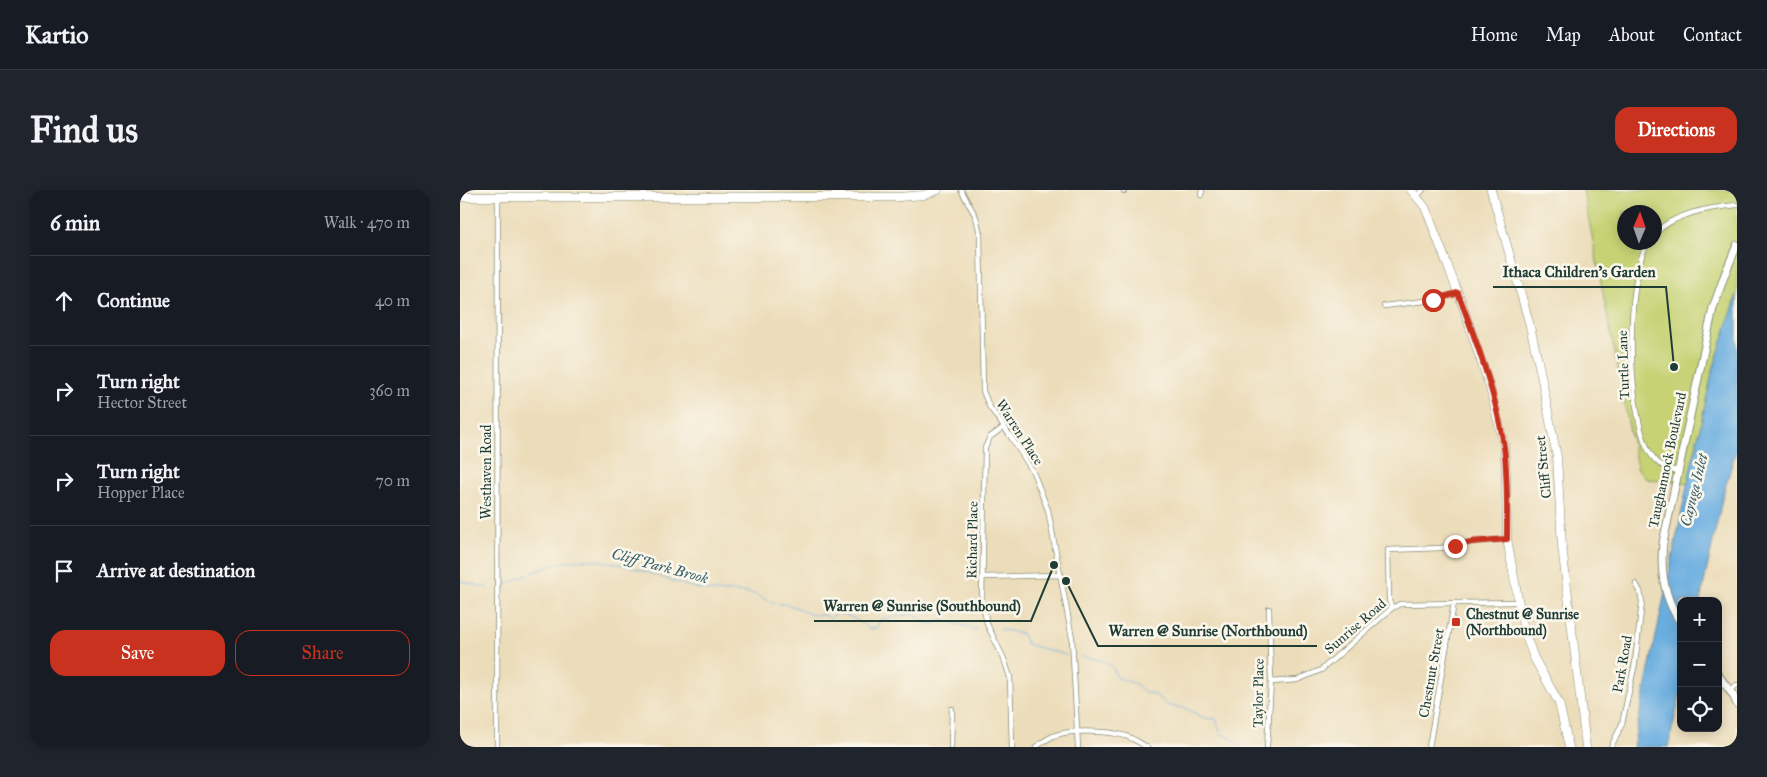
<!DOCTYPE html>
<meta charset="utf-8">
<style>
body{margin:0;font-family:"IM FELL Great Primer",serif;background:#20242c;color:#f1f3f6}
.controls{position:absolute;right:15px;bottom:15px;display:grid;overflow:hidden;border-radius:10px;box-shadow:0 2px 12px #0003}
.controls button{width:45px;height:45px;display:grid;place-items:center;padding:0;border:0;border-bottom:1px solid #363941;background:#171b24;color:#f1f3f6;font:25px sans-serif}
.compass{position:absolute;left:1157px;top:15px;width:45px;height:45px;border-radius:50%;background:#171b24;box-shadow:0 2px 12px #0003;rotate:2deg}
.stop{position:absolute;width:15px;height:15px;margin:-11px;border:4px solid #c8321e;border-radius:50%;background:#fff}
.stop.end{background:#c8321e;border-color:#fff;box-shadow:0 1px 5px #0008}
.list{margin:0;padding:0;list-style:none}
h2{display:flex;justify-content:space-between;align-items:center;height:65px;margin:0;padding:0 20px;font-size:21px}
h2 small{font-size:16px;font-weight:400;color:#9ea1a6}
.list li{display:grid;grid-template-columns:32px 1fr auto;gap:15px;align-items:center;box-sizing:border-box;height:90px;padding:0 20px;border-top:1px solid #363941}
.list b{display:block;font-size:19px;white-space:nowrap}
.list p{margin:0;font-size:16px;white-space:nowrap;color:#9ea1a6}
.list em{font-size:16px;font-style:normal;color:#9ea1a6}
.actions{display:flex;gap:10px;padding:15px 20px}
.actions a{flex:1;padding:11px 0;border:1px solid #c8321e;border-radius:15px;text-align:center;font-size:18px;color:#c8321e}
.actions .main{background:#c8321e;color:#fff}
.icon{flex:none;width:28px;height:28px;fill:none;stroke:currentColor;stroke-width:2;stroke-linecap:round;stroke-linejoin:round}
.map{position:relative;flex:none;width:1277px;height:557px;overflow:hidden;border-radius:15px}
header{display:flex;align-items:center;gap:30px;box-sizing:border-box;height:70px;padding:0 25px;background:#171b24;border-bottom:1px solid #363941}
header strong{font-size:24px}
nav{display:flex;gap:28px;margin-inline-start:auto;font-size:18px}
.intro{display:flex;align-items:center;justify-content:space-between;box-sizing:border-box;height:120px;padding:0 30px}
h1{margin:0;font-size:35px}
.button{padding:12px 22px;border-radius:15px;background:#c8321e;color:#fff;font-size:18px;font-weight:700}
main{display:flex;gap:30px;padding:0 30px}
aside{flex:1;background:#171b24;border-radius:15px;box-shadow:0 2px 12px #0003}
.map>svg:first-child{display:block}
</style>
<header>
<strong>Kartio</strong>
<nav><a>Home</a><a>Map</a><a>About</a><a>Contact</a></nav>
</header>
<div class="intro"><h1>Find us</h1><a class="button">Directions</a></div>
<main>
<aside>
<h2>6 min<small>Walk · 470 m</small></h2>
<ul class="list">
<li><svg class="icon" aria-label="ahead" viewBox="0 0 24 24"><path d="M12 20V5M6 11l6-6 6 6"/></svg><div><b>Continue</b></div><em>40 m</em></li>
<li><svg class="icon" aria-label="right" viewBox="0 0 24 24"><path d="M7 20v-9h11M14 6l5 5-5 5"/></svg><div><b>Turn right</b><p>Hector Street</p></div><em>360 m</em></li>
<li><svg class="icon" aria-label="right" viewBox="0 0 24 24"><path d="M7 20v-9h11M14 6l5 5-5 5"/></svg><div><b>Turn right</b><p>Hopper Place</p></div><em>70 m</em></li>
<li><svg class="icon" aria-label="arrive" viewBox="0 0 24 24"><path d="M6 21V4h12l-3 4 3 4H6"/></svg><div><b>Arrive at destination</b></div></li>
</ul>
<div class="actions"><a class="main">Save</a><a>Share</a></div>
</aside>
<div class="map">
<svg width="1277" height="557" viewBox="0 0 1277 557">
<rect width="100%" height="100%" fill="#fbf7ec"/>
<filter id="ink" filterUnits="userSpaceOnUse"><feTurbulence type="fractalNoise" baseFrequency=".02" numOctaves="2"/><feDisplacementMap in="SourceGraphic" scale="10" xChannelSelector="R" yChannelSelector="G"/><feConvolveMatrix kernelMatrix="1 2 1 2 8 2 1 2 1" color-interpolation-filters="sRGB"/></filter>
<filter id="wash" filterUnits="userSpaceOnUse"><feTurbulence type="fractalNoise" baseFrequency=".0096" numOctaves="4" result="noise"/><feDisplacementMap in="SourceGraphic" scale="20" xChannelSelector="R" yChannelSelector="G"/><feGaussianBlur stdDeviation="1.12" result="paint"/><feColorMatrix in="noise" values="0 0 0 0 0 0 0 0 0 0 0 0 0 0 0 0 0 1.4 0 .05"/><feComposite in="paint" operator="in"/></filter>
<g filter="url(#wash)">
<rect width="100%" height="100%" fill="#ecddba"/>
<path fill="#c6d273" stroke="#728854" fill-rule="evenodd" d="M1123,0H1277V105L1252,183L1228,293L1186,289L1177,278ZM1164,22H1194V52H1164Z"/>
<path fill="#6baee0" stroke="#45768a" d="M1277,105V257L1263,305L1240,411H1221V502L1208,557H1173L1232,272L1238,252L1236,249L1238,248L1252,183Z"/>
<g fill="none" stroke-linecap="round" stroke-linejoin="round">
<path stroke="#6baee0" stroke-width="1" d="M0,391L28,398
M42,396C65,386 97,370 122,370C164,369 199,389 239,399C256,403 272,401 289,403C298,404 305,411 313,413C320,414 328,414 335,417C340,419 344,422 349,424C356,426 364,422 370,429C372,427 374,425 377,424C384,422 404,433 408,439L416,438L421,429L449,424H455L462,431L470,434L483,430L489,431L516,440
M539,439L563,444L566,454L606,465
M620,467C630,468 645,469 652,477C654,480 655,485 658,488L674,493L685,502L694,504L709,516L725,518L744,528L756,529L761,544L771,548L780,557"/>
</g>
</g>
<g filter="url(#ink)">
<g fill="none" stroke-linecap="round" stroke-linejoin="round">
<g stroke="#868d77" stroke-width="6">
<path id="street" d="M501,0L516,27L520,44L523,201L529,216L551,247L573,282L588,320L612,448L618,557
M664,0V1
M741,5L742,0
M957,6L963,0
M1194,44C1215,23 1248,18 1277,15
M1188,52C1165,90 1166,229 1192,266C1198,275 1207,279 1217,281
M924,116L973,110L998,103
M544,237L530,247L525,258L522,409L527,434L544,469L550,487L552,557
M523,387L601,385
M932,418L929,410L928,360L981,358L1011,352L1047,349
M811,492L837,490L861,480L932,418L940,414L1058,412
M1269,500L1277,495
M37,557L38,7
M491,557L492,519
M576,557C581,553 587,549 593,546C608,539 650,541 666,546C674,549 680,553 687,557
M807,557L811,492L809,419
M969,557L994,413
M1151,557L1162,534L1175,473L1182,412L1180,401L1176,394"/>
</g>
<g stroke="#868d77" stroke-width="9">
<path id="secondary" d="M1221,433C1205,410 1200,381 1203,353L1253,118L1265,84L1277,55
M1258,485L1273,505L1277,514"/>
</g>
<g stroke="#868d77" stroke-width="9">
<path id="primary" d="M951,0L965,17L971,32L1000,108L1030,198L1044,255L1046,284L1047,349L1064,441L1074,468L1099,513L1109,557
M1031,0L1069,132L1080,180L1097,267L1102,356L1126,557
M0,7H438L464,5L478,0"/>
</g>
<use href="#street" stroke="#fff" stroke-width="4.5"/>
<use href="#secondary" stroke="#fff" stroke-width="7"/>
<use href="#primary" stroke="#fff" stroke-width="8"/>
</g>
</g>
<g fill="none" stroke-linecap="round" stroke-linejoin="round" filter="url(#ink)">
<path stroke="#c8321e" stroke-width="6" d="M973,110L998,103C1016,150 1037,207 1044,257C1048,288 1047,319 1047,349L1011,352L995,356"/>
</g>
<rect fill="#c8321e" stroke="#fbf7ec" stroke-width="2" x="991" y="427" width="10" height="10" rx="2.5"/>
<g text-anchor="middle" stroke-width="5" stroke-linejoin="round" paint-order="stroke">
<g font-size="14" fill="#1f3d34" stroke="#fbf7ec">
<text transform="translate(1163 175) rotate(-92)" y="5">Turtle Lane</text>
<text transform="translate(560 242) rotate(57)" y="5">Warren Place</text>
<text transform="translate(1207 270) rotate(-78)" y="5">Taughannock Boulevard</text>
<text transform="translate(1083 277) rotate(-96)" y="5">Cliff Street</text>
<text transform="translate(26 282) rotate(-90)" y="5">Westhaven Road</text>
<text transform="translate(512 350) rotate(-89)" y="5">Richard Place</text>
<text transform="translate(895 436) rotate(-41)" y="5">Sunrise Road</text>
<text transform="translate(1162 474) rotate(-80)" y="5">Park Road</text>
<text transform="translate(971 483) rotate(-80)" y="5">Chestnut Street</text>
<text transform="translate(798 503) rotate(-89)" y="5">Taylor Place</text>
</g>
<g font-size="14" font-weight="bold" fill="#1f3d34" stroke="#fbf7ec" text-anchor="start">
<text x="1006" y="429">Chestnut @ Sunrise<tspan x="1006" dy="16">(Northbound)</tspan></text>
</g>
<g font-size="15" font-style="italic" fill="#365f68" stroke="#fbf7ec">
<text transform="translate(1234 300) rotate(-76)" y="5">Cayuga Inlet</text>
<text transform="translate(200 376) rotate(15)" y="5">Cliff Park Brook</text>
</g>
</g>
<path fill="none" stroke="#1f3d34" stroke-width="2" d="M1214 177L1206 97H1033M594 375L571 431H354M606 391L638 456H857"/>
<g fill="#1f3d34" stroke="#fbf7ec" stroke-width="2">
<circle cx="1214" cy="177" r="5"/>
<circle cx="594" cy="375" r="5"/>
<circle cx="606" cy="391" r="5"/>
</g>
<g font-size="15" text-anchor="middle" font-weight="bold" fill="#1f3d34" stroke="#fbf7ec" stroke-width="5" stroke-linejoin="round" paint-order="stroke">
<text x="1119" y="87">Ithaca Children's Garden</text>
<text x="462" y="421">Warren @ Sunrise (Southbound)</text>
<text x="748" y="446">Warren @ Sunrise (Northbound)</text>
</g>
</svg>
<div class="controls">
<button>+</button>
<button>−</button>
<button><svg class="icon" aria-label="locate" viewBox="0 0 24 24"><circle cx="12" cy="12" r="6"/><path d="M12 2v4M12 18v4M2 12h4M18 12h4"/></svg></button>
</div>
<svg class="compass" viewBox="-18 -18 36 36"><path d="M0-13l5 13h-10z" fill="#e53935"/><path d="M0 13l5-13h-10z" fill="#9ea1a6"/></svg>
<div class="stop" style="left:973px;top:110px"></div>
<div class="stop end" style="left:995px;top:356px"></div>
</div>
</main>
